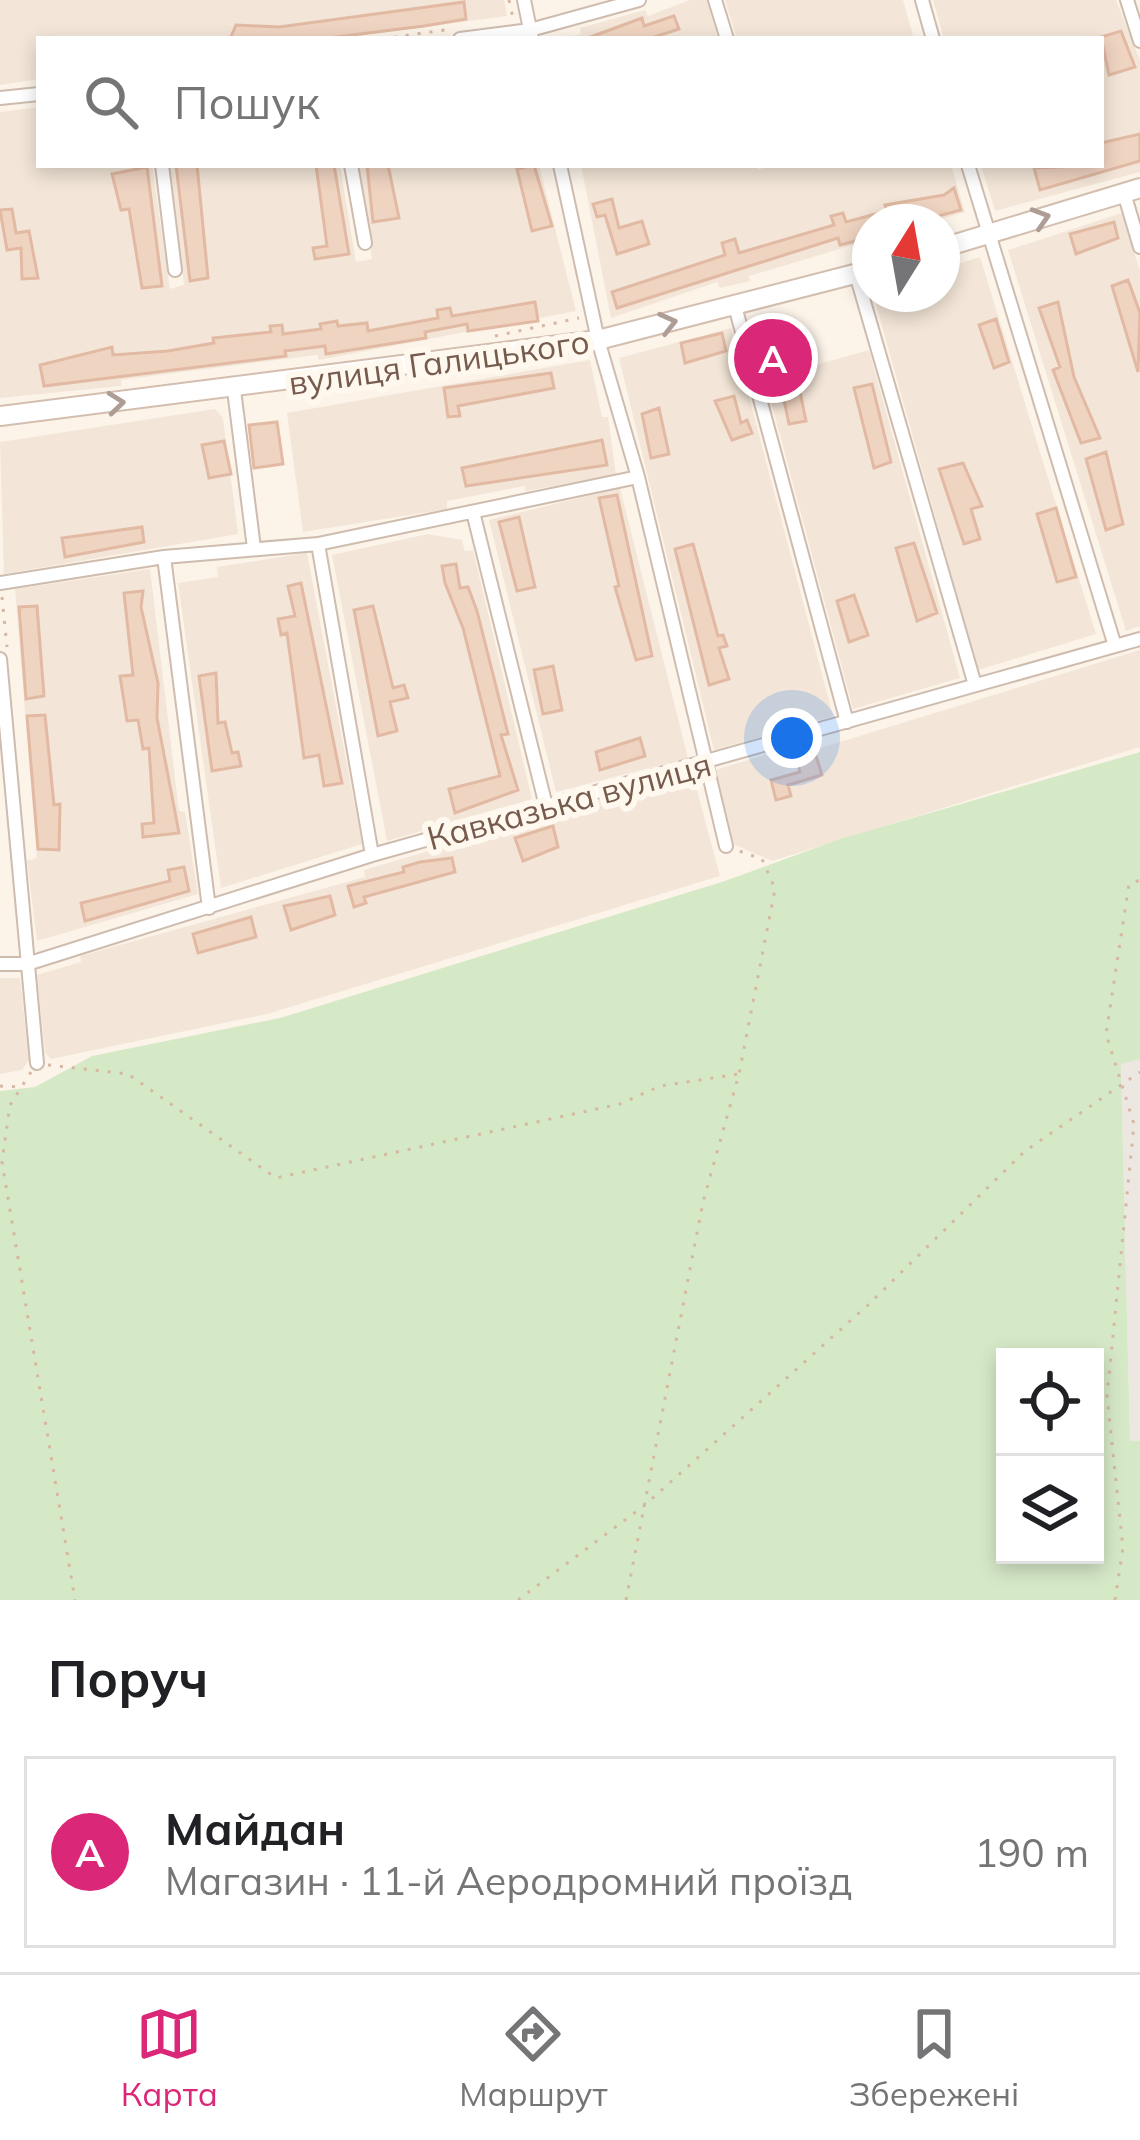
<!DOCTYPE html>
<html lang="uk">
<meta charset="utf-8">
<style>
body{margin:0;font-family:Mulish,sans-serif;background:#f6f6f6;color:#202124}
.controls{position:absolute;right:36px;bottom:36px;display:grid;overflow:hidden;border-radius:0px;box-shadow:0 6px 18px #0003}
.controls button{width:108px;height:108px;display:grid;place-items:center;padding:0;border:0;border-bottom:3px solid #e0e0e0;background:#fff;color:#202124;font:60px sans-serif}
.compass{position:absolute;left:852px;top:204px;width:108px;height:108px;border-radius:50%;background:#fff;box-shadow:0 6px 18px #0003;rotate:11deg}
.you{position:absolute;left:792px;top:738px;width:42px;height:42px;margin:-30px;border:9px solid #fff;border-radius:50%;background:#1a73e8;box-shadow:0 0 0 18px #1a73e833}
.badge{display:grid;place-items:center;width:78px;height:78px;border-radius:50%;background:#db2777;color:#fff;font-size:39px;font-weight:700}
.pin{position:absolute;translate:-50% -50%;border:6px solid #fff;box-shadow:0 3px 12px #0006}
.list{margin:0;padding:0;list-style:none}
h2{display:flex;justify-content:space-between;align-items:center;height:156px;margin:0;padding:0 48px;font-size:51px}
h2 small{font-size:39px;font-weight:400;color:#757577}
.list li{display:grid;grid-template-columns:78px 1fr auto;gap:36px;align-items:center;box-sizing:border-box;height:192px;margin:0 24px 24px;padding:0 24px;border:3px solid #e0e0e0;border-radius:0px}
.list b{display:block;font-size:45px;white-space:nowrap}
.list p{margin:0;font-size:39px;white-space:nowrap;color:#757577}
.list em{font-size:39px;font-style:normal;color:#757577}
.icon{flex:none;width:66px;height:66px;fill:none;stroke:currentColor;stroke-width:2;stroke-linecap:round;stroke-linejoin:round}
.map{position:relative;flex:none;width:1140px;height:1600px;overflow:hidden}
.search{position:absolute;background:#fff;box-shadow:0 6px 18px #0003;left:36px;right:36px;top:36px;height:132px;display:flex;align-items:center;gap:30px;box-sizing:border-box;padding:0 42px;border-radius:0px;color:#757577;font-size:45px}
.sheet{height:372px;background:#fff}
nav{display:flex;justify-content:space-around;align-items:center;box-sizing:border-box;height:168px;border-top:3px solid #e0e0e0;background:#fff;font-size:33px;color:#757577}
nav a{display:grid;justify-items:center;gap:6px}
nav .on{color:#db2777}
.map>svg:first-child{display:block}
</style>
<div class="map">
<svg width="1140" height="1600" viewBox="0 0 1140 1600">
<rect width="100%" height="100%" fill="#fcf4e9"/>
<path fill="#f3e6d8" d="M0,0H504L507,16L335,39H39V79L0,85Z
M690,0H707L718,39H560L581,34L580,28L645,10L648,16Z
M725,0H903L914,39H737Z
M933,0H1116L1140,60V172L995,211L981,165H1101V39H944Z
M39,107V165H152L170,289L184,285L169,165H340L356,262L372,259L358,165H539L576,311L319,360L317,355L121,380V386L0,398V112Z
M581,165H755L758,170L772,165H951L965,212L931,222H870V240L749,276L750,281L720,288L717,282L611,318Z
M1122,213L1140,271V626L1126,631L1008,250Z
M980,257L1096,634L978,670L873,294H942V269Z
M731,328L833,716L714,750L619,358Z
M869,350L960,678L853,709L765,379Z
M590,360L602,417H608L616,475L526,491L524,486L447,501V509L303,532L287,413Z
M215,409L223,418L238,534L4,574L0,442Z
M620,488L688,758L556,792L489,520Z
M428,534L462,540L465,551L473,550L532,799L387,841L332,555Z
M307,553L362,844L221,888L178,583L218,577L217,567Z
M150,569L179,811L185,812L198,894L37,941L27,861L37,858L15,589Z
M1140,650V747L772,861L733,844L715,770L788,748L791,757Z
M695,783L720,876L267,1014L51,1059L45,1053L37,975L81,962L80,956L365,877L364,870L611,797L621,804Z
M0,978H20L29,1060L22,1070L0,1074Z"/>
<path fill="#ede7e2" d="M1140,1059V1441H1130L1121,1063Z"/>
<path fill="#d6e9c7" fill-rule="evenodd" d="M1140,752V1059L1121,1064L1130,1441H1140V1600H0V1091L35,1087L92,1056L280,1018L725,881L840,839ZM1005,1357H1095V1555H1005Z"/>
<path fill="#f0d4c2" stroke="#e2baa3" stroke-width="3" d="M464,2L466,19L424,26L320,39H230L236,25L279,27Z
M674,16L679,29L648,39H585L642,18L644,26Z
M1121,31L1135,67L1109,75L1101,37Z
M1140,134V161L1040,190L1034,168L1101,165V143Z
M176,165H197L208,278L190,281Z
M316,165H334L349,254L315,259L313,248L327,246Z
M367,165H388L399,218L373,222Z
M534,165L552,226L532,231L517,169Z
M147,167L162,286L142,288L129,209L121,210L112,174Z
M954,188L961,210L916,222H870V235L852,242L840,245L838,238L617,308L612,292L725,255L722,243L735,239L739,253L834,225L831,216L843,213L846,222L887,211L885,205L944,195Z
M612,199L619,228L642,221L649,244L617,254L605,215L597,217L593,204Z
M12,209L16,233L29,231L38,278L22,279L21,248L7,250L0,210Z
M1114,222L1118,238L1076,254L1070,234Z
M1128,280L1140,313L1138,372L1112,286Z
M535,302L538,321L468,331L467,324L425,332L426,338L326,354L325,346L285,351L286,356L44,386L40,365L112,347L113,355L168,351L214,343L213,338L271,332L270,326L282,325L283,334L321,329L320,324L337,321L338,326L367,323L368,331L438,318L437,310L450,308L452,316Z
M1058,302L1074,377L1100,438L1081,443L1053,370L1060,367L1039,308Z
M996,319L1009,362L994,368L979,325Z
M722,333L726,351L685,363L681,343Z
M803,337L810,365L799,367L805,385L799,387L806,421L789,424L778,372L765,375L758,348Z
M551,373L554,388L458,406L460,416L448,417L444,388Z
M872,384L891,462L874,468L854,388Z
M734,396L741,423L747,420L752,433L732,440L715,401Z
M659,408L669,454L651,458L642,414Z
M277,422L283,464L254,468L249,425Z
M602,440L607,465L466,486L462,468Z
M224,441L231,474L209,478L202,445Z
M1106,452L1123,524L1106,530L1086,459Z
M963,463L982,506L971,509L980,539L964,544L939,469Z
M617,495L652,656L636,660L615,587L619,586L599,498Z
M1056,508L1076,577L1057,582L1037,514Z
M519,517L535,587L517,591L499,522Z
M142,527L144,542L65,557L62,538Z
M914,543L937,613L917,621L896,548Z
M693,544L718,636L723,635L727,646L719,648L729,679L709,685L675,549Z
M456,564L460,588L468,587L477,611L508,734L501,735L518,790L455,813L449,789L500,776L463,628L445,583L442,566Z
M301,583L342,783L324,786L319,755L304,758L287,633L281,635L278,619L295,616L288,586Z
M143,591L141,607L158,683L157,718L179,833L143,837L142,824L154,823L149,748L143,749L138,720L127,721L120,676L133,675L124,593Z
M854,595L868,635L849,642L837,601Z
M37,606L44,696L26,699L19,607Z
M373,606L393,688L404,685L408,698L390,702L397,731L378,736L354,610Z
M553,666L562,710L543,714L534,670Z
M216,673L218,723L225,722L232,753L238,752L241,766L212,771L199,676Z
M45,715L54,805L60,804L59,850L38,849L27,716Z
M640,738L645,756L600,770L596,752Z
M816,756L822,775L788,785L791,796L776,800L771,780L800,772L797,761Z
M553,826L558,847L523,861L515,838Z
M452,858L455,872L364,897L366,903L354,907L348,886L404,872L403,867L420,862Z
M184,867L189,891L85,921L81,903L170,881L168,870Z
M330,896L335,915L291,930L284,906Z
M251,917L256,937L198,953L193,934Z"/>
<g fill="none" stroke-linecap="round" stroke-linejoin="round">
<g stroke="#cebcaf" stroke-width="16">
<path id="street" d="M524,0L532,39
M715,0L727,39
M922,0L933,39
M1127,0L1140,41
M460,39L530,30L639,0
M0,98L39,94
M162,165L175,270
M351,165L365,243
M560,165L598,340L638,477L726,846
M968,165L1115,646
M1124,193L1140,247
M856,274L975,685
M735,306L847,722
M234,390L254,548
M473,512L546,806
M318,544L372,855
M164,557L209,908
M0,583L164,557L318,544L638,477
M0,659L37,1063
M0,964H27L372,855L1140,639"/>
</g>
<g stroke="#d3beaf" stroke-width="22">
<path id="secondary" d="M942,248L1140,188
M0,416L598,340L870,270"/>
</g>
<path stroke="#d6b7a4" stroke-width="3" stroke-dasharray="3 9" stroke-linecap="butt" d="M509,0L513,18
M382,39L451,29
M495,336L579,318
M2,597L7,647
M48,1065L128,1074L276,1178L620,1104L660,1086L739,1074
M31,1072L10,1105L2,1162L75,1600
M0,1086L22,1087
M518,1600L645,1505L868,1305L1025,1151L1140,1072
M626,1600L703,1202L739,1074L775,889L762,859L739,851
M1115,1600L1123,1548L1107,1396L1134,1124L1106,1034L1129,884L1140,880"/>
<use href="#street" stroke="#fff" stroke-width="12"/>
<use href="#secondary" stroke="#fff" stroke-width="18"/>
</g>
<defs><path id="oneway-chevron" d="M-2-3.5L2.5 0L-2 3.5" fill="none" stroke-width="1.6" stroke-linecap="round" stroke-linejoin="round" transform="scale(3)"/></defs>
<g stroke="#ad9d94">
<use href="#oneway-chevron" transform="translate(1041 218) rotate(-17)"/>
<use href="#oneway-chevron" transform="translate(668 323) rotate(-14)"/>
<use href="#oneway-chevron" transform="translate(116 403) rotate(-6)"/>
</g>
<g text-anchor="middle" stroke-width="12" stroke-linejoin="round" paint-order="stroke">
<g font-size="33" fill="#765b4d" stroke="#fef8ef">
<text transform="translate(439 362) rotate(-8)" y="12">вулиця Галицького</text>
<text transform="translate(569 801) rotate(-15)" y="12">Кавказька вулиця</text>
</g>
</g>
</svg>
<div class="controls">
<button><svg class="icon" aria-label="locate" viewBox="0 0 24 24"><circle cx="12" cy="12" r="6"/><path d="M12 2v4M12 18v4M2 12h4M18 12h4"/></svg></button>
<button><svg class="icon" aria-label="layers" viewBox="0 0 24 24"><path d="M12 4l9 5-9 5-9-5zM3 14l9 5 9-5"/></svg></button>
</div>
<svg class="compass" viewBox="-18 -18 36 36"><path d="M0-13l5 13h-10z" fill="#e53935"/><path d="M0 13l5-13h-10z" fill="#757577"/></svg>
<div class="you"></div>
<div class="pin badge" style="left:773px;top:358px">A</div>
<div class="search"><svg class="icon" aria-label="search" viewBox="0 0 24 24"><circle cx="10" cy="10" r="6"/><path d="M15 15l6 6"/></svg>Пошук</div>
</div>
<section class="sheet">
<h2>Поруч<small></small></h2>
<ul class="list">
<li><span class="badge">A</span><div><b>Майдан</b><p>Магазин · 11-й Аеродромний проїзд</p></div><em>190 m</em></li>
</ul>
</section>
<nav>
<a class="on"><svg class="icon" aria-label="map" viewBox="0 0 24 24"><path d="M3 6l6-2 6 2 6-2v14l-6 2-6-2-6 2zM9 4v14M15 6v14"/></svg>Карта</a>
<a><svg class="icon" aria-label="directions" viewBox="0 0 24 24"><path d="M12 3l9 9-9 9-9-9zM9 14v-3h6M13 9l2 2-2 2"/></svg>Маршрут</a>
<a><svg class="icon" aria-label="saved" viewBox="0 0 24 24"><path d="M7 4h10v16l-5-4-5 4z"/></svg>Збережені</a>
</nav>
